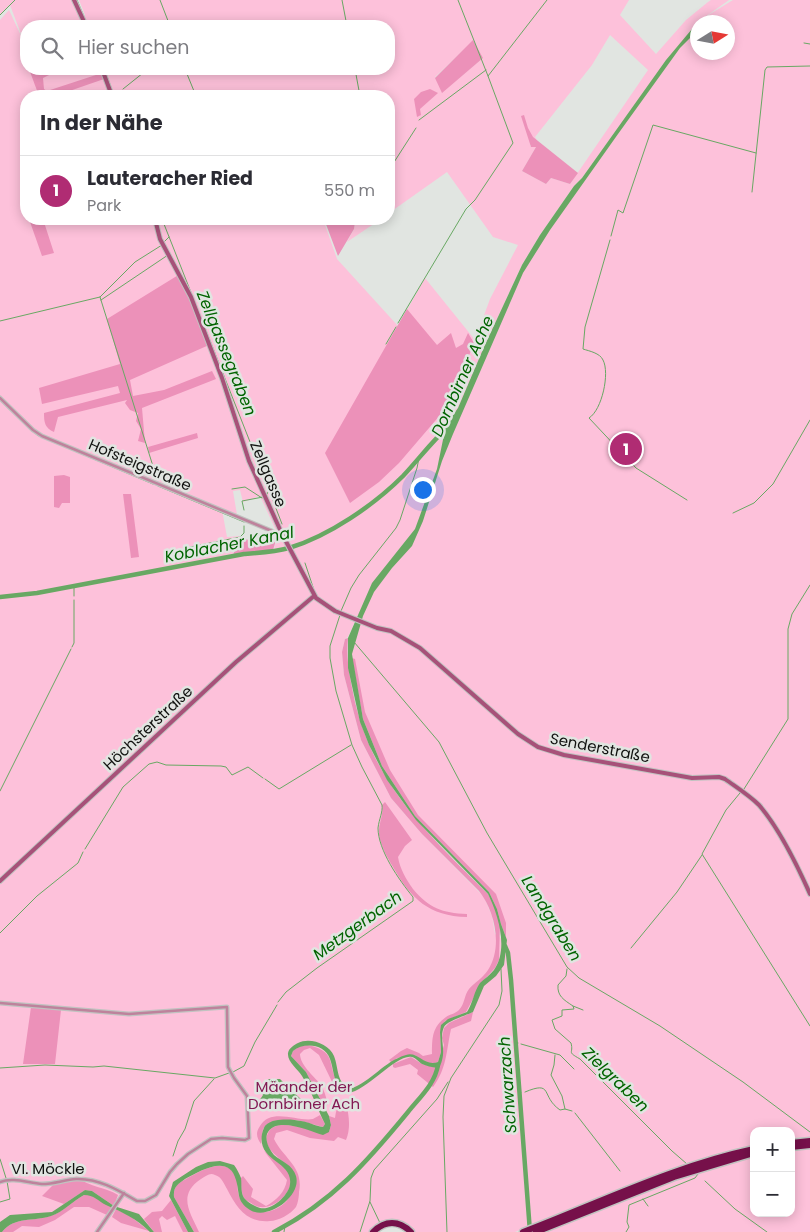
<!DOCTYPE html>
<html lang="de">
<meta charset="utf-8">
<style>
body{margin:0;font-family:Poppins,sans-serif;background:#f7f7f7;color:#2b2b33}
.controls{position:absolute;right:15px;bottom:15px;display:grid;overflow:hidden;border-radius:10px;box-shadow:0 2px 12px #0003}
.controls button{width:45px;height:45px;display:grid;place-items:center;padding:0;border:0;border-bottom:1px solid #e1e1e2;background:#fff;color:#2b2b33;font:25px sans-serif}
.compass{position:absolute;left:690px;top:15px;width:45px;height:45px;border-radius:50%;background:#fff;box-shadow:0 2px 12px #0003;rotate:79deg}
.you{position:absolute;left:422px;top:489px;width:18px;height:18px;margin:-12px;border:4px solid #fff;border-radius:50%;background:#1a73e8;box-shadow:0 0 0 8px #1a73e833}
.badge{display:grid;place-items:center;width:32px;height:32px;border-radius:50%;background:#b02c73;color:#fff;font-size:16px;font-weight:700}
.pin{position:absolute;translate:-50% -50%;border:2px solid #fff;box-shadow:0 1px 5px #0006}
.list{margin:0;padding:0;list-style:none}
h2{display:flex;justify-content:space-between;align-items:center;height:65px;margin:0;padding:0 20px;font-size:21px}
h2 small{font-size:16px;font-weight:400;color:#7c7c81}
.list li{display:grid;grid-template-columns:32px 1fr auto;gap:15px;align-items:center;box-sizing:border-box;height:70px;padding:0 20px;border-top:1px solid #e1e1e2}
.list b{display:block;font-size:19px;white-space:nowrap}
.list p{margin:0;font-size:16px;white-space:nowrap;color:#7c7c81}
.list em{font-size:16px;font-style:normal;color:#7c7c81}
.icon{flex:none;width:28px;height:28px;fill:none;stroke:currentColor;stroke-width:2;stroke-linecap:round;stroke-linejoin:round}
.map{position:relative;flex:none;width:810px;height:1232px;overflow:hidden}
.search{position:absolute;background:#fff;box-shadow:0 2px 12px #0003;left:20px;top:20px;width:375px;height:55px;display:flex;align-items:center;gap:12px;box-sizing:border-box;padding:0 18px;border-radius:20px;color:#7c7c81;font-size:19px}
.panel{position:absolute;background:#fff;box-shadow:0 2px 12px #0003;left:20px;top:90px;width:375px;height:135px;border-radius:20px}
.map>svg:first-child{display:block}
</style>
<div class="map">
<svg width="810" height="1232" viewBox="0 0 810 1232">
<rect width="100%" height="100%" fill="#e1e5e1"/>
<path fill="#fdc1da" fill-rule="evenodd" d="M0,0H74L82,18L85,15L79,0H629L620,15L656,54L686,20L708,2L711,0H729L698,22L687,35L697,26L698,52H728V22H701L710,14L733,0H810V1137L791,1138V1131H754V1145L659,1175L515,1232H412C400,1219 383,1217 372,1232H0V882L202,695L274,630L314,597L312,596C202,687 103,783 0,879V20L9,10L24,42L10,5L0,15ZM70,24L68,26H389V69H26V26H66ZM610,35L648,70L570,184L551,178L546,184L522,171L536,147L530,146L534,138L538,142L535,137L592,65ZM473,41L483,58L442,92L435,77ZM674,51L549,228L524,266L467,397L449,429L446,428L458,408L484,347L522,265L540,235L574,186L582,178ZM26,96H389V213L447,172L493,237L518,245L490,299L475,340L425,278L398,326L337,259L323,219H26ZM240,490L243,502L260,496L278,535L274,549L233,554L240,536L227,537L222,510L237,515L233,491ZM358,615L362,617L352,649V662L363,719L382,766L415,816L489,892L494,902L501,938L495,934L492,916L484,897L422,834L391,798L361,740L344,675L342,652L345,639L348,637Z
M345,219H381L347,242L354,229L355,222Z
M810,1149V1232H543L669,1182L707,1169L754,1156V1213H791V1150Z"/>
<path fill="#ec91b9" d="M473,40L483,58L442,93L435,78Z
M29,69H38L40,71L57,69V71L43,78L44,89L47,91L102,73L104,79L55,96H39Z
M430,89L438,93L420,109L421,115L417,117L414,99L421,92Z
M524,115L528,128L533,137L578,173L570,184L551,178L546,184L522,171L536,147H531L521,116Z
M29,219H43L54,253L42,256Z
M324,219H345L355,222L354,229L338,256Z
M180,274L209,345L130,380L133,396L164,390L212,371L216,379L142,408L145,443L138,441L141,429L136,421L138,413L130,410L125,403L127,400L58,417L54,432C45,428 44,423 44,413L120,393L118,386L42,404L39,388L120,364L107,319Z
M407,309L437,345L451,333L456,348L463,344L468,333L474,343L456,388L441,414L399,463L379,482L350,503L325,453Z
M197,433L198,438L149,453L148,447Z
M64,475L70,477V503H62L59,508L54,507V476Z
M123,494H131L139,557L131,558Z
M240,536C251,544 265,539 277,537L273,550L233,555Z
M348,638C346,663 350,677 355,702C375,786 429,835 488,894L495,907L500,924L499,960L495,968L482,982L466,1012L445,1021L440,1032L441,1052L438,1062C428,1066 422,1061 415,1055L397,1058L392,1063L389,1060L401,1051L407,1048L419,1053L423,1056L432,1054C432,1038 432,1027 446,1017C450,1014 455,1014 459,1010C465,1004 464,995 469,989C475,982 483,978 488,970C503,947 495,911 479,891L422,834L391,798L361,740L344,675L342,652L345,639Z
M352,658L355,659L365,712L390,770L418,815L496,894L506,923V937L501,924L497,909L489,892L415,816L382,766L363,719Z
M385,802L412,840L405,846L398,857C400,869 406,879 413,889C429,908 442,913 467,914V917C429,916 411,899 393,867C387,857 381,846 379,835C378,824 384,815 382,805Z
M31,1007L61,1010L55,1064H23Z
M473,1012L471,1021L451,1029C446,1052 447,1068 433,1087L417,1074L418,1070L410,1064L395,1068L393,1067V1064L411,1057L422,1064L437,1068L444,1045L442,1038L444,1028L449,1023Z
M308,1045C342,1053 323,1068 343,1089L340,1092L336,1090L319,1055L310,1048L304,1050L300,1054C300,1065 314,1076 320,1084C324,1089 326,1097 328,1104L325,1108L306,1072L291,1056L293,1051L299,1046Z
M346,1103C349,1115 351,1128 346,1140L338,1137L334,1141L310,1138L287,1130L276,1133L274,1139C284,1159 304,1167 299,1192C299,1196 298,1203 296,1207C291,1214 278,1221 270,1221C246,1223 237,1208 227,1189C224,1184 222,1177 215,1175C210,1172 206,1176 201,1179C177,1195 190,1212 199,1232H194L174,1197C173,1187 178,1183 186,1179C200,1171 229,1153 237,1180C238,1184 237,1188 238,1192C240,1205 252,1213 265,1212C272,1212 285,1205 288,1199C292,1192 299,1184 295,1175C289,1161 259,1151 268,1133C270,1128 275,1126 280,1125C297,1124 313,1131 329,1132L331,1125L329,1116L335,1118C336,1110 337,1105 346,1103Z
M320,1115L325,1124L323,1127L297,1120H286L267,1124L263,1129L261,1144C257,1138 255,1133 260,1126C271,1107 298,1122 313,1119C315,1118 318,1116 320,1115Z
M264,1151C269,1156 284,1166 288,1171C300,1188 272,1215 254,1205C250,1202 246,1201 244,1198C241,1192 241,1185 241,1178L243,1176L253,1189L251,1197L266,1206C277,1200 285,1192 287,1180Z
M78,1178C90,1187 105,1187 118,1195L114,1206L92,1191L85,1190L64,1204L42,1196L55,1183Z
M84,1195H91L113,1207L107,1215L89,1207H74L55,1220L39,1227L22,1226L13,1232H2C15,1216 33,1222 50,1216C63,1212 73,1201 84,1195Z
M171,1200L188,1232H183L175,1216L167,1220L162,1216L159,1219L162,1232H154L144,1219L152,1212L162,1211Z
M116,1209L130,1216L149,1231L121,1223L112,1217Z"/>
<path fill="#68a863" d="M697,23V31L680,48L618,134L550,230L523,273L453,434L442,461L423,521L412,546L392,568L374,592L363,616L352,654L363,719L382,766L415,816L489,892L497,909L501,924L507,940L504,965L496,976L484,986L473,1012C467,1015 447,1021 444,1027C438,1040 449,1051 438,1070L437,1068C432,1067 426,1066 422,1064C419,1062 416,1058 412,1057C397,1053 367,1091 348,1093C332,1084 335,1073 330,1059C325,1044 304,1042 293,1051L291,1056L306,1072L329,1116L331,1125L329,1132L323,1135C310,1131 275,1115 267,1134C265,1141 269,1149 274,1155C281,1161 293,1165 296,1176C302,1196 268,1221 250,1210C236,1201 240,1193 236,1180C229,1153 200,1171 185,1179C178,1184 173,1187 174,1197L194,1232H188L169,1196L173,1182L196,1167L208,1162L220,1161L234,1165C237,1169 239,1173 241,1178C242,1185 240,1195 246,1200C249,1203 256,1207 260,1208C272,1211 289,1195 290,1184C293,1161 257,1162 262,1134C263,1130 264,1126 267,1124C274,1118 293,1119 301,1121C309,1122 315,1126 323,1127L325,1124C317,1108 311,1090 302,1076C298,1069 287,1062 288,1053C289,1048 294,1045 298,1043C310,1037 329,1044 334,1056C339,1069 336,1082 350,1089C371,1082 384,1061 406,1055C418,1051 424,1067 438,1062L441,1052L440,1032L441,1025L448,1019L467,1012C473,1003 474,991 480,983C484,979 490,975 494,970C509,949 498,914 488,894L416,820L387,780L369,745L360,722L348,668V638L372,583L415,529L437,469L446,425L458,408L484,347L522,265L540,235L574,186L582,178L666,60Z
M269,1079H280L282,1081L306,1104L309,1111L282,1105L258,1109L255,1107L263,1095L260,1091L261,1085Z
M85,1190L92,1191L114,1206L139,1214L154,1232H150C137,1219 122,1212 106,1205C98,1201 94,1195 84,1195C73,1201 63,1212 51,1216C33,1222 15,1216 2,1232H0V1222L10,1215L52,1212Z"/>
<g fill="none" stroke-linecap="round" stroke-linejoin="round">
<path stroke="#68a863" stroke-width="1" d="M77,0L85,19
M160,0L170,26
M342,0L347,26
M458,0L488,76
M0,15L15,0
M804,43L810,44
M185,69L196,96
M355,69L360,96
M107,76L114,96
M123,89L148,69
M419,120L486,70
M389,170L416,128
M752,192L765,70L767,67L810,66
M162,219L269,490L267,494
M357,221L358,219
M611,236L618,210L623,213L653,125L756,153
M610,240L585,327L583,349C589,351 600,353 603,360C610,373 602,410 589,418L636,468L687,500
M164,242L169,237
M100,297L157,479
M101,300L168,255
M0,321L100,297L135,262L162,245
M398,323L466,209L475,200L513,143L488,76L547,0
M386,344L396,327
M13,412L37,435L153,484
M158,486L244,522
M232,489L245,487L262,498
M272,498L282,524
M244,510L242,501L263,497
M733,513L754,503L773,484L810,420
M190,547L240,537L244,533V526
M305,563L315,593
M74,587V596
M341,611L351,588L359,575L396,528L400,520L417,468L419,458
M354,642L439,742L487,833L567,967L579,978L660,1026L743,1082L810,1132
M72,647L74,643V600
M265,779L279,789L351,745
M744,789L788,719V629L792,614L810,585
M0,791L71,649
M740,793L726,810L702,854L810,1026
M85,849L123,787L149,764L157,762L166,765L221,766L226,767L232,775L248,767L263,778
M0,933L37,896L78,863L83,852
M631,948L677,892L702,855
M567,969L566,976L558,985C557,996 564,1000 573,1006L574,1009L562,1010V1016L552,1020L555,1029L571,1043C574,1054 566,1051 580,1059L672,1151L687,1164
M278,1002L286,992L317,968L413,901V897C399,880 378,850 378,828C379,819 383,812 382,805L362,767L352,745L336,691L330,658V646L340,615
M573,1006L583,1010
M516,1043H518
M521,1044L560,1055L574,1069
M555,1055L554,1065L551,1075L562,1096L565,1109
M0,1068L45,1065L93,1067L104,1066L215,1078L229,1073
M233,1072L244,1066L255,1042L277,1005
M525,1092C554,1080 540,1096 560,1110L565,1109L572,1111
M520,1094L521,1093
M575,1113L620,1171
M173,1156L178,1141L185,1129L194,1101L214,1079
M0,1159L6,1178
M705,1181L735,1209L767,1232
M643,1199L648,1206
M0,1202L10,1199L7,1181
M370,1202L380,1223
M284,1232L285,1226
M360,1232L370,1201L371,1178L374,1170L437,1099L448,1082
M447,1232L443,1117L444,1096L451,1078L499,1005L502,991L501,969
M626,1232L629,1227L627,1222L629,1205L695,1178L698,1174"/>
<path stroke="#68a863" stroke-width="4.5" d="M0,597L37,593L244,554C259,553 275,552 289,548C329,536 374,505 403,476C419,459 432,441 450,425
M505,946L508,953L511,980L530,1232
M274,1232C332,1202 367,1162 408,1112C419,1098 435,1084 438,1065"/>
<g stroke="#c0c3c0" stroke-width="5">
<path id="street" d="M0,398L33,430L42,436L255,524L279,534H282
M0,1003L129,1014L227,1007L228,1067L234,1078L247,1096L249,1138L245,1140L222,1138L211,1139L188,1154L177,1164L170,1172L156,1195L145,1201H137C118,1190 98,1178 76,1179C64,1180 54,1184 42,1184C28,1183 13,1177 0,1182
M97,1232L124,1193"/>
</g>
<g stroke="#c0c3c0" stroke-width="6">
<path id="secondary" d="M74,0L86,26
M102,69L112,96
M155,219L160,239L191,297L222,378L249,461L282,534L316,598L335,611L377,628L391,631L420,648L518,734L538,747L564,755L692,778L719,777L725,779C736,787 749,795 759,805C778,827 798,867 810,894
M0,881L236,662L314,596"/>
</g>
<g stroke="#c0c3c0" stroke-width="9">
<path id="highway" d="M791,1143L810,1141
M791,1147L810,1145
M373,1232C385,1220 399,1220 411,1232
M523,1232C599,1203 674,1166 754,1149
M536,1232L674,1177L754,1153"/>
</g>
<use href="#street" stroke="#be829c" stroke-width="2.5"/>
<use href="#secondary" stroke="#a75179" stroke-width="4"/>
<use href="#highway" stroke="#76104a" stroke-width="6"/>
</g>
<g text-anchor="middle" stroke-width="5" stroke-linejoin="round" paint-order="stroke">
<g font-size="15" fill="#111210" stroke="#e1e5e1">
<text transform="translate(140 465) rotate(23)" y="5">Hofsteigstraße</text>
<text transform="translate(268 474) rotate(67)" y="5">Zellgasse</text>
<text transform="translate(148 728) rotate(-43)" y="5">Höchsterstraße</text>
<text transform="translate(600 748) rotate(11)" y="5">Senderstraße</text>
<text x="48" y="1174">VI. Möckle</text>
</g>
<g font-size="15" fill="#831a54" stroke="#e1e5e1">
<text x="304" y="1092">Mäander der<tspan x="304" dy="17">Dornbirner Ach</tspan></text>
</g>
<g font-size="16" font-style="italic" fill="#006400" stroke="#e1e5e1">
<text transform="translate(227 353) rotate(68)" y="6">Zellgassegraben</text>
<text transform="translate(462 376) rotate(-66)" y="6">Dornbirner Ache</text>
<text transform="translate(229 544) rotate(-11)" y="6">Koblacher Kanal</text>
<text transform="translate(552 918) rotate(58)" y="6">Landgraben</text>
<text transform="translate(357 925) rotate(-36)" y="6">Metzgerbach</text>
<text transform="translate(616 1079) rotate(44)" y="6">Zielgraben</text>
<text transform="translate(507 1085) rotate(-94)" y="6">Schwarzach</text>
</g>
</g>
</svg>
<div class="controls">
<button>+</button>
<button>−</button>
</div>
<svg class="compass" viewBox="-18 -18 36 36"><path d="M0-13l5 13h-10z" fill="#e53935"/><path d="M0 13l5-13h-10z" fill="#7c7c81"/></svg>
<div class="you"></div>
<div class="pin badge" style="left:626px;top:449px">1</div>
<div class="search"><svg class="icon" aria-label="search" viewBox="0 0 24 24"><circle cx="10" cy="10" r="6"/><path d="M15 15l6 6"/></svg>Hier suchen</div>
<section class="panel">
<h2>In der Nähe<small></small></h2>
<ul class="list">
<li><span class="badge">1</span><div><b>Lauteracher Ried</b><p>Park</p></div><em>550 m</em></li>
</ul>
</section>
</div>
